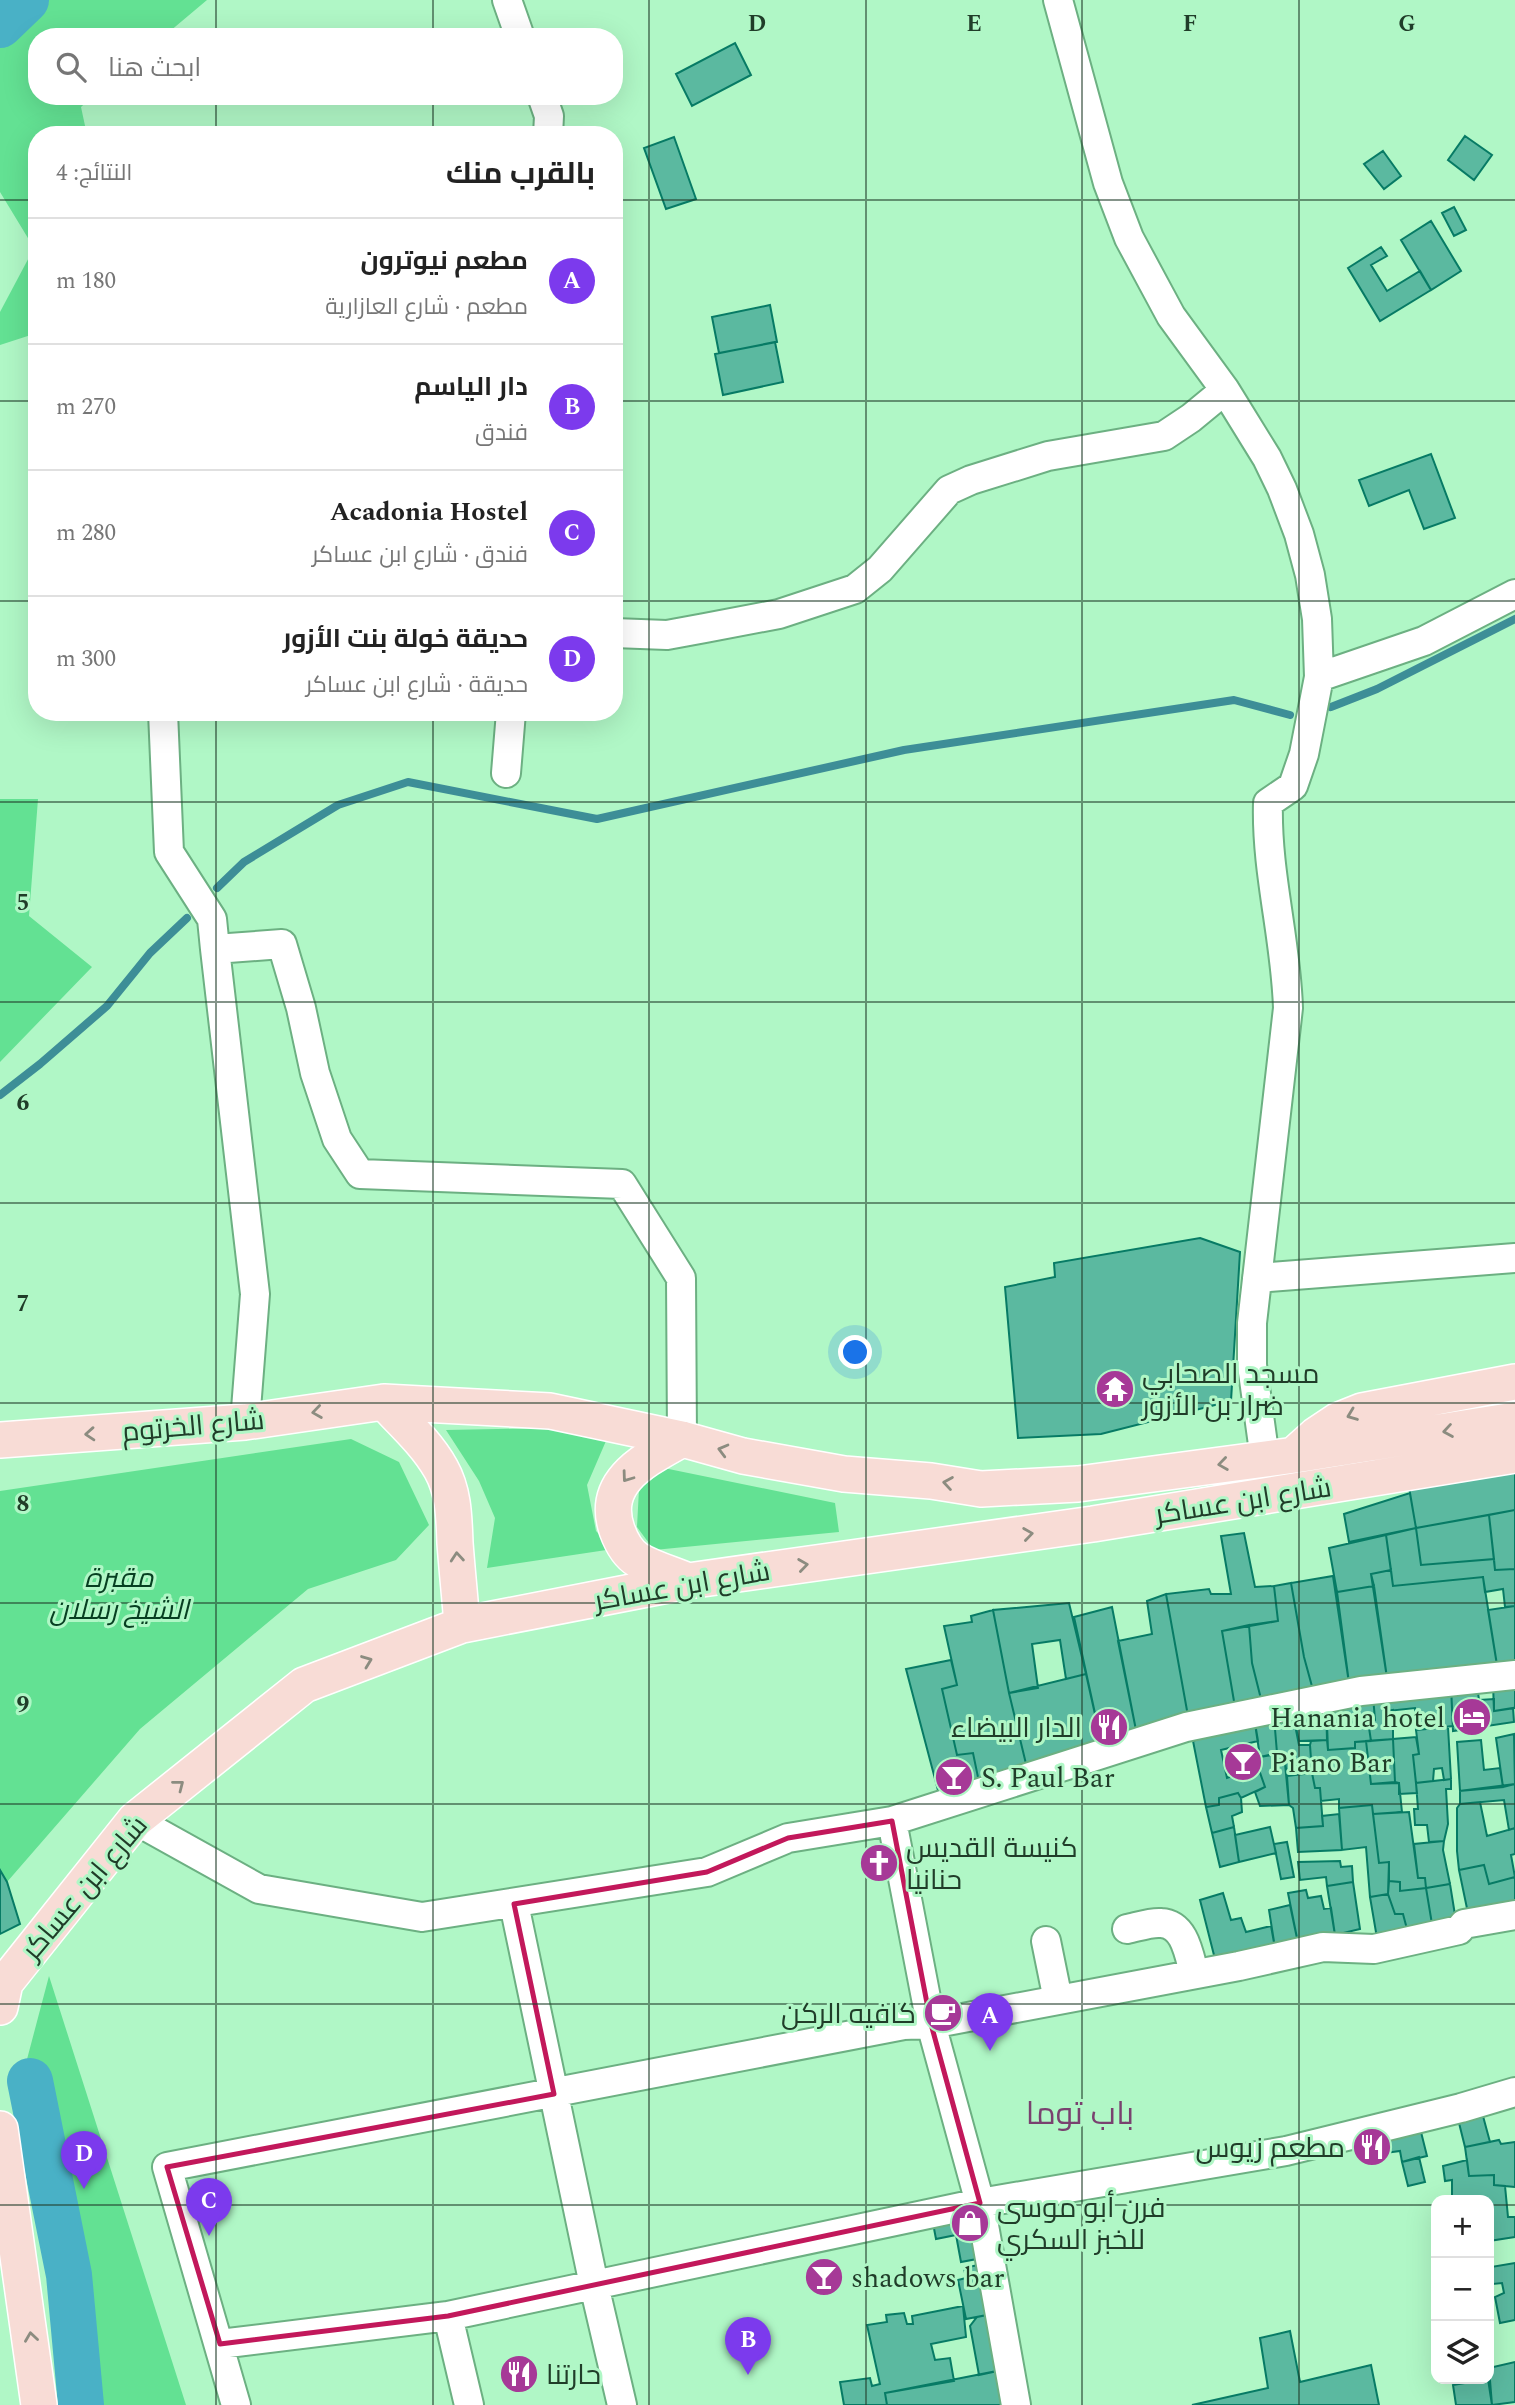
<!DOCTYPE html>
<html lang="ar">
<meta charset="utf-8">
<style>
body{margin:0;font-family:Spectral,Cairo,serif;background:#f6f6f6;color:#222;direction:rtl}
.controls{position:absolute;right:21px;bottom:21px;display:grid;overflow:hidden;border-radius:14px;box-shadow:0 7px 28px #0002}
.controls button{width:63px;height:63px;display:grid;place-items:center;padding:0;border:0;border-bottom:2px solid #e0e0e0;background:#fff;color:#222;font:35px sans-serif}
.you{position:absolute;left:856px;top:1353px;width:24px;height:24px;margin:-18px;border:5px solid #fff;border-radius:50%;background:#1a73e8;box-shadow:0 0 0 10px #1a73e833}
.badge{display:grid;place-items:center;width:46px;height:46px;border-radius:50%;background:#7c3aed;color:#fff;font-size:23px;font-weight:700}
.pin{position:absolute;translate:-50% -58px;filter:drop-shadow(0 2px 4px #0008)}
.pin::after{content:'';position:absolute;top:37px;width:24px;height:21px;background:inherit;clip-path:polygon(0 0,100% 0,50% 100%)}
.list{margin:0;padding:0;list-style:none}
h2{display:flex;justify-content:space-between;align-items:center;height:91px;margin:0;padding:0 28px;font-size:30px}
h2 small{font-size:23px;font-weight:400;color:#767676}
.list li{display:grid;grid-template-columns:46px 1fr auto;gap:21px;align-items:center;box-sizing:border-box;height:126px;padding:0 28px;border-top:2px solid #e0e0e0}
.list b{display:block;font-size:26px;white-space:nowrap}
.list p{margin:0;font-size:23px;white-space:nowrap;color:#767676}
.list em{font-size:23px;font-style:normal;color:#767676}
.icon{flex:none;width:38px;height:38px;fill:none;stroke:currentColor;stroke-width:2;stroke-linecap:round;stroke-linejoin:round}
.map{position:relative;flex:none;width:1515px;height:2405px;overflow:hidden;direction:ltr}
.search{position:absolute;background:#fff;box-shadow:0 7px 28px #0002;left:28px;top:28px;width:595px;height:77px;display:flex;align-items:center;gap:18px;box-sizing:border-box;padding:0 24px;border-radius:28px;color:#767676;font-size:26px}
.panel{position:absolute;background:#fff;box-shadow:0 7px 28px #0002;left:28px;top:126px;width:595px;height:595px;border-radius:28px;direction:rtl}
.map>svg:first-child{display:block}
</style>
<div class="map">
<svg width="1515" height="2405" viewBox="0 0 1515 2405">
<rect width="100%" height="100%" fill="#b0f7c6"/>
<path fill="#63e193" d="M0,0H207L163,37H37V96H93L81,107L87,135H37V333L0,345V312L34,248L0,192Z
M0,799H38L29,916L92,967L0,1062Z
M612,1427L587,1485L596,1531L613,1549L487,1568L495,1518L479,1481L446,1430Z
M351,1439L399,1462L429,1525L396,1560L308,1589L140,1729L7,1882L0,1870V1491Z
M654,1466L835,1503L839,1532L654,1550L637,1527L639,1489Z
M49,1976L186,2405H94L82,2295L21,2082Z"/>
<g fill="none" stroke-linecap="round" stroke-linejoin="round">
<path stroke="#3d8e97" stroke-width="8" d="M1331,707L1377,689L1515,619
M217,888L244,862L338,805L408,782L597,819L904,750L1234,700L1290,715
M0,1095L40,1064L107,1006L150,953L187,918"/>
<path stroke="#49b1c6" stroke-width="46" d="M0,25L26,0
M30,2081L69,2275L81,2405"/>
</g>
<path fill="#5bb9a0" stroke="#077b65" stroke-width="2" d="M735,43L751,75L692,106L676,74Z
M1465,136L1492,155L1474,180L1448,160Z
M674,137L696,199L666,209L644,148Z
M1383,151L1401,176L1384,189L1364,164Z
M1454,207L1466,230L1454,236L1442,213Z
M1431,221L1461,271L1431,290L1401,240Z
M1381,247L1387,256L1371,265L1387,291L1420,271L1431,290L1380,321L1348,268Z
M770,305L777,342L719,353L712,317Z
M775,342L783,382L723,395L715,354Z
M1431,454L1455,518L1424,529L1409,490L1369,506L1359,480Z
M1200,1238L1240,1252L1231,1401L1101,1434L1018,1438L1005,1287L1055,1277L1054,1263Z
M1515,1463V1510L1416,1528L1408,1482Z
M1410,1493L1416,1528L1349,1542L1344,1514Z
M1515,1510V1569L1495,1570L1489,1515Z
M1489,1515L1494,1559L1421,1565L1416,1528Z
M1416,1528L1421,1565L1494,1559L1495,1570L1515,1569V1606L1505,1607L1503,1589L1485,1592L1483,1577L1393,1586L1386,1535Z
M1244,1533L1255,1587L1274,1586L1278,1621L1222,1631L1235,1707L1188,1716L1166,1594L1209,1589L1211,1594H1231L1221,1536Z
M1386,1535L1391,1570L1371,1574L1374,1586L1337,1592L1329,1548Z
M1391,1570L1393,1586L1483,1577L1497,1665L1387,1678L1371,1574Z
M1333,1576L1349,1683L1313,1690L1304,1657L1291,1583Z
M1291,1583L1304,1657L1313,1690L1262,1703L1252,1663L1249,1625L1278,1621L1274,1586Z
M1374,1586L1387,1678L1349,1683L1337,1592Z
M1166,1594L1188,1716L1136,1730L1118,1641L1152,1634L1147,1601Z
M1069,1603L1086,1674L1066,1679L1060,1640L1032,1644L1038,1688L1009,1693L993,1610Z
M1515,1606V1662L1497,1665L1488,1610Z
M1112,1607L1136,1730L1101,1741L1074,1617Z
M993,1610L1009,1693L1027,1768L979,1782L973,1753L957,1755L942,1689L957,1685L944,1626L972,1622L971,1616Z
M1249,1625L1252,1663L1262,1703L1235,1707L1222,1631Z
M951,1660L957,1685L942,1689L957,1755L973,1753L979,1782L939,1794L906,1669Z
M1086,1674L1101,1741L1027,1768L1009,1693Z
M1515,1681V1708L1494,1711L1493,1684Z
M1477,1685L1479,1700L1494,1699V1711L1513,1708L1514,1722L1453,1731L1451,1687Z
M1451,1687L1453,1726L1416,1730L1415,1708L1388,1711L1386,1695Z
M1386,1695L1388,1711L1393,1710V1739L1371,1741L1368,1721L1375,1720L1373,1696Z
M1373,1696L1375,1720L1327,1724L1326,1703Z
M1326,1703L1327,1740L1299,1741L1292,1710Z
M1292,1710L1299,1745H1310L1312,1773L1287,1776L1284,1753H1277L1275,1729L1278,1728L1276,1713Z
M1276,1713L1278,1728L1275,1729L1277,1753L1260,1757L1254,1717Z
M1254,1717L1258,1741L1221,1750L1227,1778L1258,1767L1265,1787L1241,1798L1238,1793L1219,1798V1805L1206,1807L1193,1741Z
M1368,1721L1371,1741L1355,1742V1748L1328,1750L1327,1724Z
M1448,1727L1451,1779L1444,1780L1442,1768L1434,1769L1433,1781L1416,1783L1413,1755L1419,1754L1416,1730Z
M1514,1734L1515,1784L1503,1787L1496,1738Z
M1416,1737L1419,1754L1413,1755L1417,1793L1399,1794V1783L1395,1782L1393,1739Z
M1393,1739L1395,1782L1371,1784L1366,1741Z
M1327,1740L1328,1750L1355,1748V1742L1366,1741L1371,1784L1399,1783L1402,1812L1373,1814L1372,1805L1339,1808V1799L1321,1801L1320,1788H1315L1312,1773L1310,1745L1311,1741Z
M1481,1740L1484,1770L1500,1768L1503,1787L1460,1791L1457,1742Z
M1284,1753L1289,1805L1260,1806L1255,1792L1265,1787L1258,1767L1260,1757Z
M1312,1773L1315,1788H1320L1323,1826L1296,1828L1293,1808L1289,1805L1287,1776Z
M1451,1779V1789H1446L1448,1824L1444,1841L1429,1842L1427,1825H1415L1414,1809H1418L1416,1783Z
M1515,1784V1828L1509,1830L1504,1800L1460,1804V1791Z
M1238,1793L1241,1798L1242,1812L1232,1816L1234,1827L1212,1833L1206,1807L1219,1805V1798Z
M1480,1802L1487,1836L1515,1828V1854L1511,1855L1515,1877L1489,1884L1484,1865L1459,1870L1457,1851V1808L1460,1804Z
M1372,1805L1379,1863L1389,1862L1388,1894L1370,1897L1366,1847L1342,1850L1339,1808Z
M1409,1812L1418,1878H1425L1426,1888L1400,1891V1882L1389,1881V1862L1379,1863L1373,1814Z
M1339,1814L1342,1850L1298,1852L1296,1828L1323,1826L1322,1816Z
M1234,1827L1239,1862L1220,1867L1212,1833Z
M1270,1827L1276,1853L1239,1862L1235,1835Z
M1444,1841L1443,1850L1450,1884L1426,1888L1425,1878H1418L1414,1844Z
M1287,1842L1294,1877L1281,1879L1274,1844Z
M1340,1861L1341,1867L1352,1866L1353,1882L1327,1886L1326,1877L1300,1880L1298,1862Z
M1484,1865L1489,1884L1515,1877V1909L1469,1918L1459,1870Z
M0,1870L7,1882L20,1924L0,1934Z
M1389,1881L1400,1882V1891L1426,1888L1433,1930L1407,1929L1403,1914H1395L1388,1894Z
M1353,1882L1360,1929L1335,1935L1327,1886Z
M1450,1884L1456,1921L1433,1930L1426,1888Z
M1306,1890L1308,1898L1321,1896L1324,1909L1331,1908L1335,1935L1298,1943L1288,1893Z
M1223,1893L1231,1920L1241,1918L1246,1932L1271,1926L1275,1948L1216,1963L1200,1900Z
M1388,1894L1395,1914H1403L1407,1929L1378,1944L1370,1897Z
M1290,1905L1298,1943L1275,1948L1269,1910Z
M1480,2105L1490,2142L1465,2147L1459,2123L1421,2132L1427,2156L1402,2162L1400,2151L1386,2153L1381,2131Z
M1499,2140L1501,2144L1515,2142V2187L1494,2185V2175L1469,2176L1465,2147Z
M1419,2157L1425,2182L1408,2186L1402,2162Z
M1467,2160L1469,2176L1494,2175V2185L1505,2186L1508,2217H1515V2237L1489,2241V2200H1479V2198H1452V2180L1445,2181L1443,2166Z
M1445,2198H1479V2200H1446Z
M978,2209L997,2313L966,2319L958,2280L966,2278L964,2268L978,2265L977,2259L961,2262L956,2235L936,2239L932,2218Z
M1515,2263V2320L1500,2323L1495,2297L1504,2293L1502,2283L1493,2284L1491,2267Z
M963,2306L966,2337L931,2344L935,2360L950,2358L954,2381L885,2393L887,2405H844L840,2382L870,2378L872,2386L880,2384L867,2325L887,2322L886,2315L904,2313L907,2324H913L912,2316Z
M997,2313L1007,2369L979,2375L970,2326L977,2317Z
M1290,2331L1300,2382L1371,2365L1379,2405H1192L1268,2388L1260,2338Z
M1515,2362V2402L1492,2405L1489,2368Z
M1007,2369L1010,2405H887L885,2393Z
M1488,2379L1492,2405H1456L1453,2385Z"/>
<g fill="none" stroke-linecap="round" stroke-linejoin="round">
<g stroke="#6cb082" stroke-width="32">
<path id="minor" d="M507,0L520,37
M1058,0L1108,183L1129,238L1171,316L1225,390L1267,458L1282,489L1299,534L1310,575L1317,619L1319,677L1304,754L1293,786L1268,803C1266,872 1286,939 1288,1008L1252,1323V1365L1265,1459
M542,96L549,116L548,135
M614,633L667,635L705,628L779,614L855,589L880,569L949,490L971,480L1048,456L1164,436L1191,418L1225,390
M1319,677L1424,641L1515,594
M163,712L169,852L212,919L215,949L255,1294L245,1422
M506,773L511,712
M215,949L282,944L301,1008L315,1073L337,1139L360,1174L622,1184L681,1278L682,1439
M1257,1278L1515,1258
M135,1820L259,1889L422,1917L707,1872L788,1838L892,1821L1186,1727L1361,1691L1515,1675
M892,1821L931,2024L980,2203L1016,2405
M514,1904L594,2285L622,2405
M1127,1929C1137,1927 1151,1922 1161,1923C1185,1924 1189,1955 1194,1973
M1046,1941L1058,2000
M448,2316L469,2405
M220,2344L448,2316L980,2203L1286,2151L1461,2108L1515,2092
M236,2405L167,2167L904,2025L931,2024L1239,1966L1323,1947L1374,1949L1459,1930L1464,1924L1515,1915"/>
</g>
<g stroke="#fff" stroke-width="38">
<path id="major" d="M384,1402C404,1423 427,1444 441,1469C454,1492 454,1518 455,1543C457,1570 460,1598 462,1625
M682,1439C647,1459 600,1480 617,1530C621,1541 628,1554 638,1560C653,1569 672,1574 688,1581
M0,1440L245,1422L384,1402L550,1411L682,1439L743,1456L844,1474L931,1481L981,1489L1078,1484L1295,1455L1515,1420
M1296,1453L1316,1435L1337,1421L1362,1411L1515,1382
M0,2007L5,1983L135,1820L304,1685L462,1625L688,1581L1093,1524L1515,1455
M0,2129L39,2405"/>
</g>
<use href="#minor" stroke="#fff" stroke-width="28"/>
<use href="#major" stroke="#f8dcd6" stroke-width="35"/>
</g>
<defs><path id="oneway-chevron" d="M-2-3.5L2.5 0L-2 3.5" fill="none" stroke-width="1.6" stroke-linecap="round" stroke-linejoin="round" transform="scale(1.75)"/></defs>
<g stroke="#8c8c80">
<use href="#oneway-chevron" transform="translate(317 1412) rotate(172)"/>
<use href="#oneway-chevron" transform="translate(1352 1415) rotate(159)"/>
<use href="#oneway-chevron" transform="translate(1448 1431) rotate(171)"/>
<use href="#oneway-chevron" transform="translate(90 1434) rotate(176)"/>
<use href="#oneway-chevron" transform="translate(723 1450) rotate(-165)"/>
<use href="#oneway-chevron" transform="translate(1223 1464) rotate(172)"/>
<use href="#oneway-chevron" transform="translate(627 1477) rotate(126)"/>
<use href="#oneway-chevron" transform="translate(948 1483) rotate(-171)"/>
<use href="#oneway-chevron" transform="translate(1028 1534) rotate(-8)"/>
<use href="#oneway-chevron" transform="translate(457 1557) rotate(-95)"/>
<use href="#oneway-chevron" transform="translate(803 1565) rotate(-8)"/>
<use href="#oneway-chevron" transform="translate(367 1661) rotate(-21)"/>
<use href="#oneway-chevron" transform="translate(179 1785) rotate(-38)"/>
<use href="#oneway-chevron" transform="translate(31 2337) rotate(-98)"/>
</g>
<path fill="none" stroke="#c2185b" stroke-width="5" stroke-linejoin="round" d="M892,1821L931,2024L980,2203L448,2316L220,2344L167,2167L554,2094L514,1904L707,1872L788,1838Z"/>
<path fill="none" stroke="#203d29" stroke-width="2" stroke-opacity="0.55" d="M216,0V37M433,0V37M649,0V2405M866,0V2405M1082,0V2405M1299,0V2405M216,96V135M433,96V135M0,200H37M614,200H1515M0,401H37M614,401H1515M0,601H37M614,601H1515M216,712V2405M433,712V2405M0,802H1515M0,1002H1515M0,1203H1515M0,1403H1515M0,1603H1515M0,1804H1515M0,2004H1515M0,2205H1436M1489,2205H1515"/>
<defs>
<g id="temple-disc" transform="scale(2.0125)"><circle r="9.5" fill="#a63997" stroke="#b0f7c6"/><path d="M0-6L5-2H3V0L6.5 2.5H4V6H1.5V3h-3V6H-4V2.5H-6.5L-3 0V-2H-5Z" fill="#fff"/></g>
<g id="hotel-disc" transform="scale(2.0125)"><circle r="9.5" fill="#a63997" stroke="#b0f7c6"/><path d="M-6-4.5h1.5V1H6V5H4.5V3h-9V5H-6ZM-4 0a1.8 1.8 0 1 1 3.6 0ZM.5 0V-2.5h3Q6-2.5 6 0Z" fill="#fff"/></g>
<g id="restaurant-disc" transform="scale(2.0125)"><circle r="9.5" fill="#a63997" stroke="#b0f7c6"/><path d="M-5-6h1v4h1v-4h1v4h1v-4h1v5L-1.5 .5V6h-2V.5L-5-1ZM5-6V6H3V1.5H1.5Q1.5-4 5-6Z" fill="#fff"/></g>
<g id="bar-disc" transform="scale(2.0125)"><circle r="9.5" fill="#a63997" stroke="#b0f7c6"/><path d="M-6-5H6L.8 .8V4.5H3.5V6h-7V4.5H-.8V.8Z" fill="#fff"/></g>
<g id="church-disc" transform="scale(2.0125)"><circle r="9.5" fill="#a63997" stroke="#b0f7c6"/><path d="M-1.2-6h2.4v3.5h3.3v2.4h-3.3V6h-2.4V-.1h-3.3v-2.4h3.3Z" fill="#fff"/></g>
<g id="cafe-disc" transform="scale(2.0125)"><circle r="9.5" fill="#a63997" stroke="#b0f7c6"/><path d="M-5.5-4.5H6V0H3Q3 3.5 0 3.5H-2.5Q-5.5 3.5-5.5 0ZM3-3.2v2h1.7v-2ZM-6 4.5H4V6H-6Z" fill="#fff"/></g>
<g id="shop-disc" transform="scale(2.0125)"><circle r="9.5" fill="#a63997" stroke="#b0f7c6"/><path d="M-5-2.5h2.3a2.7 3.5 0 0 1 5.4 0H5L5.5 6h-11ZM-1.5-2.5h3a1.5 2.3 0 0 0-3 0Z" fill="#fff"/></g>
</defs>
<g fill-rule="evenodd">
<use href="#temple-disc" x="1115" y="1389"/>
<use href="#hotel-disc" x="1472" y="1717"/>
<use href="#restaurant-disc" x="1109" y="1727"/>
<use href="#bar-disc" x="1243" y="1762"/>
<use href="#bar-disc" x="954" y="1777"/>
<use href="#church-disc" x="879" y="1863"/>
<use href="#cafe-disc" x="943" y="2013"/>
<use href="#restaurant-disc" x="1372" y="2147"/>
<use href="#shop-disc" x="970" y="2223"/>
<use href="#bar-disc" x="824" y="2277"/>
<use href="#restaurant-disc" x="519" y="2374"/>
</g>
<g text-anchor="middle" stroke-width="6" stroke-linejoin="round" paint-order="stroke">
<g font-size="28" fill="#203d29" stroke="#b0f7c6" text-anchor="start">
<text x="1142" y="1383">مسجد الصحابي<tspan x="1142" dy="32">ضرار بن الأزور</tspan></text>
<text x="1445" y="1727" text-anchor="end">Hanania hotel</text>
<text x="1082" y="1737" text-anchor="end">الدار البيضاء</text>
<text x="1270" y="1772">Piano Bar</text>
<text x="981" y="1787">S. Paul Bar</text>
<text x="906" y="1857">كنيسة القديس<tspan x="906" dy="32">حنانيا</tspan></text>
<text x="916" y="2023" text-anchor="end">كافيه الركن</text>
<text x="1345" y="2157" text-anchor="end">مطعم زيوس</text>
<text x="997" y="2217">فرن أبو موسى<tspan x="997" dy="32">للخبز السكري</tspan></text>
<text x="851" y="2287">shadows bar</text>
<text x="546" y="2384">حارتنا</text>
</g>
<g font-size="28" fill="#203d29" stroke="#b0f7c6">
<text transform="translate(193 1425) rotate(-5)" y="10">شارع الخرتوم</text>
<text transform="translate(1243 1500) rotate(-9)" y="10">شارع ابن عساكر</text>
<text transform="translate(682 1585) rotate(-10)" y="10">شارع ابن عساكر</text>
<text transform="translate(84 1887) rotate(-50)" y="10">شارع ابن عساكر</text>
</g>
<g font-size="28" font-style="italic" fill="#063f21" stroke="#b0f7c6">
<text x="119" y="1587">مقبرة<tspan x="119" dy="32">الشيخ رسلان</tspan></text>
</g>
<g font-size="32" fill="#79416f" stroke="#b0f7c6">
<text x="1080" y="2124">باب توما</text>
</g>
</g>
<g font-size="23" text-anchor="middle" font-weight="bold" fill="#203d29" stroke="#b0f7c6" stroke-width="6" stroke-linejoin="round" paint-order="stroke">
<text x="757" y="31">D</text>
<text x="974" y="31">E</text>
<text x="1190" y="31">F</text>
<text x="1407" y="31">G</text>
<text x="23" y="910">5</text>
<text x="23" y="1110">6</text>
<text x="23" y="1311">7</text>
<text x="23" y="1511">8</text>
<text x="23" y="1712">9</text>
</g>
</svg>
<div class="controls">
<button>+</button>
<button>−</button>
<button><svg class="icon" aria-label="layers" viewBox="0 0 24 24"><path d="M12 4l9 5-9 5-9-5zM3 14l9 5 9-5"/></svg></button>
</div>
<div class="you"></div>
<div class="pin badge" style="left:990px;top:2051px">A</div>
<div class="pin badge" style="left:748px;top:2375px">B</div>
<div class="pin badge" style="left:209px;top:2236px">C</div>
<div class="pin badge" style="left:84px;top:2189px">D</div>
<div class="search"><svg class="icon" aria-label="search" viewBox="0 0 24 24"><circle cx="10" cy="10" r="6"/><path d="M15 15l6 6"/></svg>ابحث هنا</div>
<section class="panel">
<h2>بالقرب منك<small>النتائج: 4</small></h2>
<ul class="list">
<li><span class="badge">A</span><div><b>مطعم نيوترون</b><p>مطعم · شارع العازارية</p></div><em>180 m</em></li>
<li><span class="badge">B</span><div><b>دار الياسم</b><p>فندق</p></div><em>270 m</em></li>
<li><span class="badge">C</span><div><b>Acadonia Hostel</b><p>فندق · شارع ابن عساكر</p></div><em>280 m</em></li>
<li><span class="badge">D</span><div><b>حديقة خولة بنت الأزور</b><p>حديقة · شارع ابن عساكر</p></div><em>300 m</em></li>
</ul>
</section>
</div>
